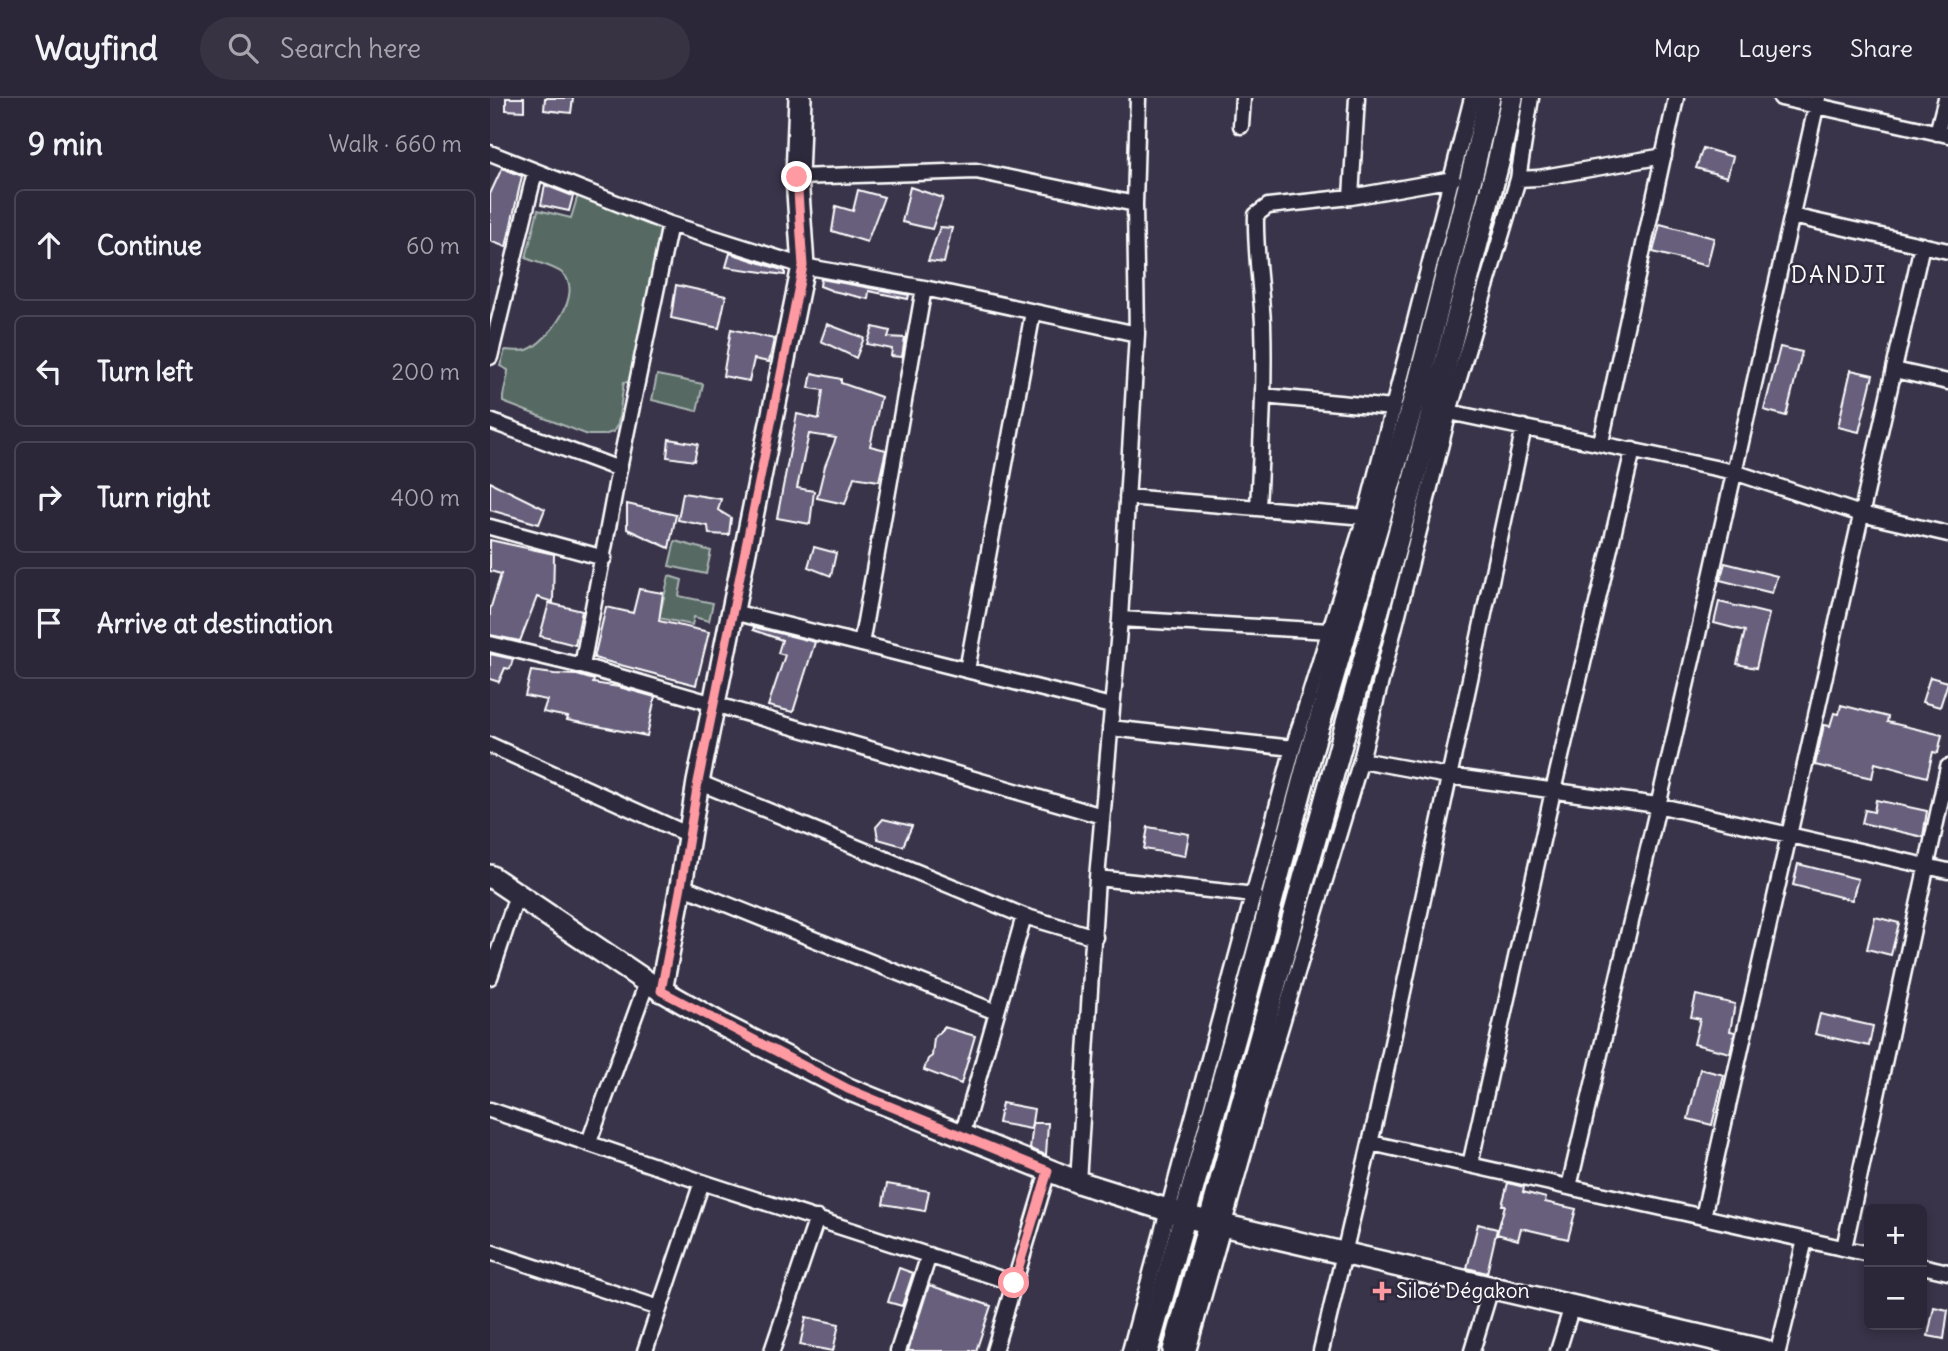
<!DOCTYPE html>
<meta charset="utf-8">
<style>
body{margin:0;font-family:Delius,sans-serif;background:#383343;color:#f1f3f6}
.controls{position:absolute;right:21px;bottom:21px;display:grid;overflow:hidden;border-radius:10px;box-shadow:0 4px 10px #0003}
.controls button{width:63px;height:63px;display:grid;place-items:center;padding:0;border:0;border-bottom:2px solid #484453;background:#2c2738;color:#f1f3f6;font:35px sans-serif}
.stop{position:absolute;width:21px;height:21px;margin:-16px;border:5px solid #ff9aa2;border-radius:50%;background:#fff}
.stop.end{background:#ff9aa2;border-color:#fff;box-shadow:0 2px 7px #0008}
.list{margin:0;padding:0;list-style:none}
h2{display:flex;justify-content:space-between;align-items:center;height:91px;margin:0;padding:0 28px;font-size:30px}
h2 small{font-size:23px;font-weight:400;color:#a6a5ae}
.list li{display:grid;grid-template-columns:46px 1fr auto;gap:21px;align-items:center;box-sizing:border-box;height:112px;margin:0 14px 14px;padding:0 14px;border:2px solid #484453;border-radius:10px}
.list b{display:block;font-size:26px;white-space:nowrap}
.list em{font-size:23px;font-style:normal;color:#a6a5ae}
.icon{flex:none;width:38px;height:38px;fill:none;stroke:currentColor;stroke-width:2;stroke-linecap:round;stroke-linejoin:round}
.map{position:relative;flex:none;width:1458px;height:1253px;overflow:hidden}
header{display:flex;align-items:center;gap:42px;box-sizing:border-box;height:98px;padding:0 35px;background:#2c2738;border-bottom:2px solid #484453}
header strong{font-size:33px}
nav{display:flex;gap:38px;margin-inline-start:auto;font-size:24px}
.search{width:490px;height:63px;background:#383343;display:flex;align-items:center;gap:18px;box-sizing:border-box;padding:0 24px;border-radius:38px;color:#a6a5ae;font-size:26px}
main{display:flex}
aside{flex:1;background:#2c2738}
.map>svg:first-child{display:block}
</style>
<header>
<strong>Wayfind</strong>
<div class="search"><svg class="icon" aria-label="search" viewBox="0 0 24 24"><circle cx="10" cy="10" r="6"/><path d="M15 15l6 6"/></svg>Search here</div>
<nav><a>Map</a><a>Layers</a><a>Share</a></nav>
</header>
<main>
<aside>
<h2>9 min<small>Walk · 660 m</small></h2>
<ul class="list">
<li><svg class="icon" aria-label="ahead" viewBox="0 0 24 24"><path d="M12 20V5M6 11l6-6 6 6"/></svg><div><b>Continue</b></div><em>60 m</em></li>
<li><svg class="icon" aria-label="left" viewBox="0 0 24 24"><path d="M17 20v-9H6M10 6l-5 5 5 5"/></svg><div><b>Turn left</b></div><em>200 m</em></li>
<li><svg class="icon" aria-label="right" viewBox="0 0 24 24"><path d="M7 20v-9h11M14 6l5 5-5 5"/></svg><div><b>Turn right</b></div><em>400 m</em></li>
<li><svg class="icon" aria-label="arrive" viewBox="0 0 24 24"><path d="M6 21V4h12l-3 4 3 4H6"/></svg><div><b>Arrive at destination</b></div></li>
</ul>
</aside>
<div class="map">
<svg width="1458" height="1253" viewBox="0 0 1458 1253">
<rect width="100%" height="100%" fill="#3a344a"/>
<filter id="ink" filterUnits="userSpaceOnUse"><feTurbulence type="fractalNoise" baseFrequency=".0143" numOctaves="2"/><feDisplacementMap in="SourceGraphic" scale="14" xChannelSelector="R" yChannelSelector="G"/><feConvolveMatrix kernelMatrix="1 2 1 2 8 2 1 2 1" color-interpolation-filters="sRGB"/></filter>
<g filter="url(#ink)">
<path fill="#566a64" stroke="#aab4b2" stroke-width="2" d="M88,97L172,122L141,285L134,284L128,326L123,334L114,337H98L13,304C12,292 18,283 18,272L10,268L15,252C21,252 30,254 37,252C57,245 96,194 72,175C63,168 47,165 36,160L48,112L81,120Z
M167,277L213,286L207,313L162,302Z
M185,443L221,453L216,476L179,468Z
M179,478L192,482L189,498L223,505L219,523L204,519L202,527L169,520Z"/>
<path fill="#675e7c" stroke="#fff" stroke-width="2" d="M16,0H34V13L16,12Z
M55,0H83L81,15L54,12Z
M1213,50L1243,59L1237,79L1206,70Z
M12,70L32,78L16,149L0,143V96Z
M55,87L83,98L79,113L51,107Z
M420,89L453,100L442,131L412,124Z
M368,92L394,99L377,144L342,133L346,108L363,113Z
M1170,126L1224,140L1217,168L1163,154Z
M450,129L462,130L454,165L438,163Z
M240,155L295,173V177L236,169Z
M331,181L419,197L418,201L379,193L378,201L343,193L330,188Z
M186,187L236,198L229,230L181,220Z
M337,226L374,240L366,260L331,243Z
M383,229L400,233L398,239L415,240L412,259L401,258L402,251L377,246Z
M241,231L284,241L279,264L264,261L259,283L233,278Z
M1290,249L1312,254L1296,318L1274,312Z
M1361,272L1383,277L1369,334L1348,329Z
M322,275L351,281V285L391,299L380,348L396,352L389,383L364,379L355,406L327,400L335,368L346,340L319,336L307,390L324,393L320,426L287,420L307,316L329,321L333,292L319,290Z
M179,341L208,346L204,363L177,359Z
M0,384L55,411L49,426L0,412Z
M193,395L231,401L228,412L241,420L239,437L219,436L218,428L188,422Z
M137,406L186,417L179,450L137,431Z
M0,442L64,456L63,504L47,499L30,543L0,537V512L11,476L0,473Z
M324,449L346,455L341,478L318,469Z
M1235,465L1287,478L1282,495L1230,482Z
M149,491L173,495L169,523L219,534L206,587L104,560L116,509L143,515Z
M1229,504L1279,516L1266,570L1247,566L1255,533L1224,525Z
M59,505L92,513L85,547L50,538Z
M264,529L325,544L303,614L278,608L295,557L288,555L292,542L263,532Z
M0,556L23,561L20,571L15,570L9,584L0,581Z
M41,573L64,576L87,577L104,582L103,585L129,589L165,599L157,638L77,622L78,619L53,614L57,602L35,598Z
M1440,579L1458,584L1450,609L1432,604Z
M1351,607L1398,619L1397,624L1452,637L1448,655L1443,654L1437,679L1385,665L1382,680L1325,667L1334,627L1340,628L1344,615L1349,616Z
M1386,702L1437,713L1433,739L1372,725L1375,712L1384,714Z
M393,721L422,728L413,748L388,741L386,729Z
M658,729L699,736L695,758L654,751Z
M1308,766L1368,781L1362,802L1303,787Z
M1385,819L1409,825L1401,857L1377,851Z
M1206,897L1245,906L1240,933L1245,934L1240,955L1204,946L1210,921L1201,919Z
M1330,916L1383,928L1379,948L1325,936Z
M454,929L485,938L471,986L434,972L438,961L442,958L444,940Z
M1210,971L1234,977L1222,1027L1198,1021Z
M512,1005L544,1011L541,1031L508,1025Z
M543,1025H558L556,1057L540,1051Z
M1018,1085L1034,1089L1033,1094L1056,1100L1055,1104L1086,1111L1078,1141L1031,1130L1028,1142L1007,1136L1015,1107H1012Z
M397,1086L439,1093L435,1113L393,1106Z
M988,1126L1007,1131L997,1175L977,1170Z
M409,1170L423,1175L412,1208L398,1204Z
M439,1187L501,1208L486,1253H418Z
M1444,1209L1458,1212L1454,1241L1438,1238Z
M316,1219L349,1226L343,1253L310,1247Z"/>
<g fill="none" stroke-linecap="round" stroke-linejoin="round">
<g stroke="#fff" stroke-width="19">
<path id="street" d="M1291,0L1458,37
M751,28L753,0
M1447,35L1456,0
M0,55L180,126L313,168L434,190L647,236
M307,79L486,73L645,106
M1028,81L1048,80L1174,58
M861,99L867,0
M1302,118L1458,153
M0,259L45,74
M1404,272L1458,284
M773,298L903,310
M959,314L1244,374L1371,416L1458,436
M0,323L129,371
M1111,344L1186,0
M637,399L875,419
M768,410C771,349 775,287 773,225C771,189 765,153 766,117L778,108L861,99L963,81
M0,429L114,460
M243,514L621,608
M630,521L840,533
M0,546L92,568L612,718
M371,546L434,190
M92,568L129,371L180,126
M477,572L543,214
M620,630L803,650
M0,647L199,737
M871,662L958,678L1167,707L1458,773
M208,684L534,818L605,839
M607,780L765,797
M191,788L506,914
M0,879L27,797
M0,1012L212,1084L524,1185
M472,1038L534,818
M99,1044L157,884
M881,1045L1379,1156
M980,1067L1063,693L1143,352
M588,1084L607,780L630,521L647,236L645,106L648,0
M1079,1089L1207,541L1328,0
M1213,1119L1432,147
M1354,1150L1458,669
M0,1154L169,1210
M1432,1168L1458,1174
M155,1253L212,1084
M282,1253L327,1120
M408,1253L439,1157
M504,1253L558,1073
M640,1253L803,650L875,419L982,0
M698,1253L767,1008L871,662L959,314L1028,81L1041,0
M831,1253L886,1020L1034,329
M982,1253L1001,1190
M1068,1253L1082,1208
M1288,1253L1315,1142"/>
</g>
<g stroke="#fff" stroke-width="26">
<path id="secondary" d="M0,778L157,884L236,929L358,991L588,1084L706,1121L1275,1253
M171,893L191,788L208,684L313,168L307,79L310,0
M657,1253L751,918L822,650L927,292L984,68L999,0
M684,1253L948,294L1008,65L1022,0"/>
</g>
<use href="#street" stroke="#2f2a3d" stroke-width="14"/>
<use href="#secondary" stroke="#2f2a3d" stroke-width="21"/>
</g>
</g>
<g fill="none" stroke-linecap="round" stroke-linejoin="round" filter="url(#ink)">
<path stroke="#ff9aa2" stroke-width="9" d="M307,79L313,168L208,684L191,788L171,893L358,991L558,1073L524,1185"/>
</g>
<path fill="#ff9aa2" stroke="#2f2a3d" stroke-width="2.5" d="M888.5 1182.5h7v7h7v7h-7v7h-7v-7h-7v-7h7z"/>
<g text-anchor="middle" stroke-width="5" stroke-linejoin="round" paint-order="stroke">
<g font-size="21" fill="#fff" stroke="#2f2a3d" text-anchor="start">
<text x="906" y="1200">Siloé Dégakon</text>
</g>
<g font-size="23" letter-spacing="2" fill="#fff" stroke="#2f2a3d">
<text x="1349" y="185">DANDJI</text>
</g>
</g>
</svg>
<div class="controls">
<button>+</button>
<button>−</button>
</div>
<div class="stop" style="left:524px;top:1185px"></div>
<div class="stop end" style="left:307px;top:79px"></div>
</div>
</main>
